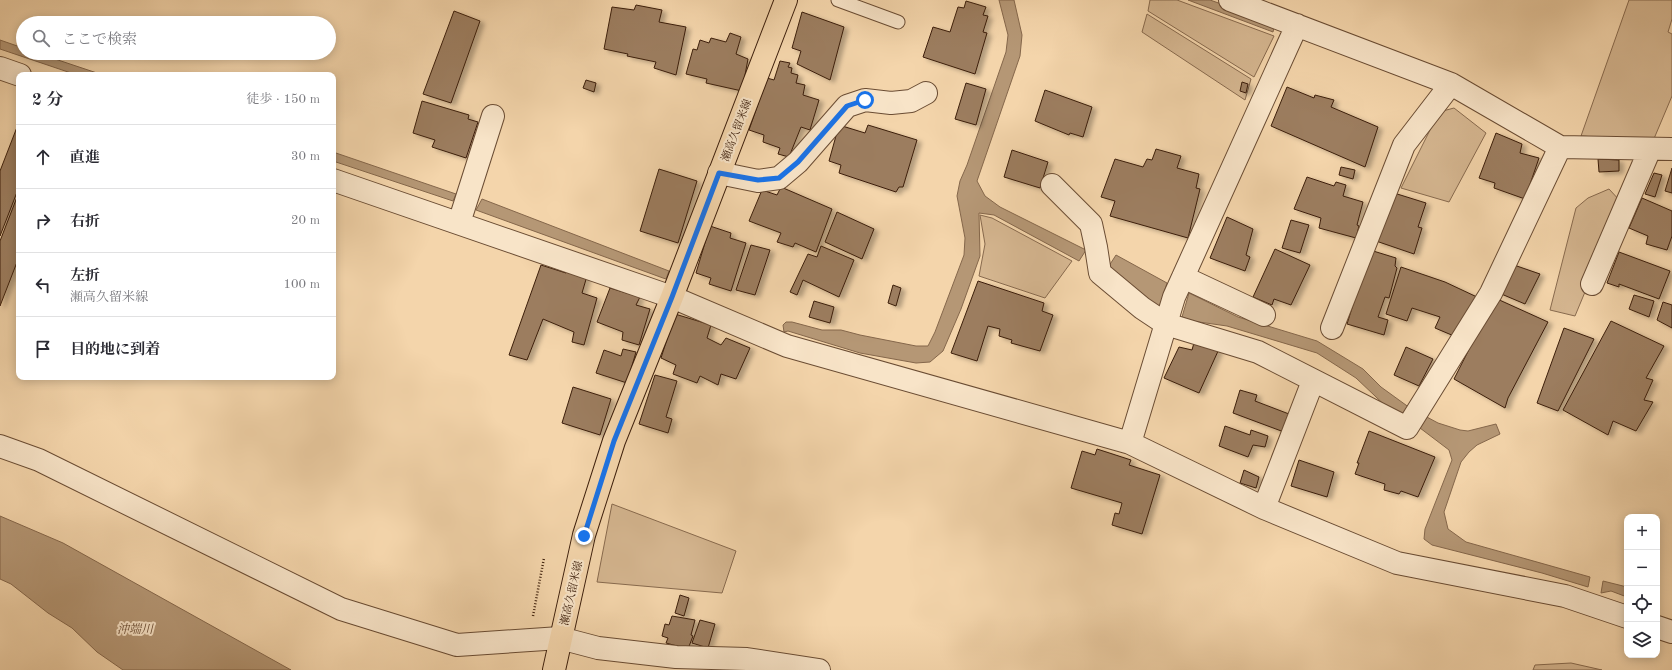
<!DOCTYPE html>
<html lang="ja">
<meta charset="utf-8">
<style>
body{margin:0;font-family:"Old Standard TT","Noto Serif JP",serif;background:#f2f2f3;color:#2b2b33}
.controls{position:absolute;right:12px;bottom:12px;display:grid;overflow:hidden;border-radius:8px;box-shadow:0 2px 10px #0003}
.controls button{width:36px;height:36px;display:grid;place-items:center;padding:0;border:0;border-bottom:1px solid #e1e1e2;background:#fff;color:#2b2b33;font:20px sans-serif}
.stop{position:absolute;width:12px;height:12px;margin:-9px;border:3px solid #1a73e8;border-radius:50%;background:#fff}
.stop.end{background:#1a73e8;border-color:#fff;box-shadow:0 1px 4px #0008}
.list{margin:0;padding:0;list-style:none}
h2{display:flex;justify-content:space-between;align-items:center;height:52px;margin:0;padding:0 16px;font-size:17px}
h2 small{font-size:13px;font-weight:400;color:#7c7c81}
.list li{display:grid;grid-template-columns:26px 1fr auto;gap:12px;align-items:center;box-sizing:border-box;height:64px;padding:0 16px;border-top:1px solid #e1e1e2}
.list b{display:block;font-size:15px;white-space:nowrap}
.list p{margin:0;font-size:13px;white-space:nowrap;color:#7c7c81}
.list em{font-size:13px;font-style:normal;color:#7c7c81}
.icon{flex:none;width:22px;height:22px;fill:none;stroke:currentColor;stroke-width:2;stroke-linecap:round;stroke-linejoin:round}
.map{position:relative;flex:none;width:1672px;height:670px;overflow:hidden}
.search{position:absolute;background:#fff;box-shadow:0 2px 10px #0003;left:16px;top:16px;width:320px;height:44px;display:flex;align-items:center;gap:10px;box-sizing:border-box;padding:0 14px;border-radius:22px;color:#7c7c81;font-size:15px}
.panel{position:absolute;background:#fff;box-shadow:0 2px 10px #0003;left:16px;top:72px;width:320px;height:308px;border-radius:8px}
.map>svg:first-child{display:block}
</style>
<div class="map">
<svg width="1672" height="670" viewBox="0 0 1672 670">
<defs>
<filter id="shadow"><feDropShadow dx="4.5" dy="2.5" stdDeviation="2" flood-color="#0004"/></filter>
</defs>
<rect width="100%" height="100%" fill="#f4d5ab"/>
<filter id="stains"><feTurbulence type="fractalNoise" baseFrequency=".005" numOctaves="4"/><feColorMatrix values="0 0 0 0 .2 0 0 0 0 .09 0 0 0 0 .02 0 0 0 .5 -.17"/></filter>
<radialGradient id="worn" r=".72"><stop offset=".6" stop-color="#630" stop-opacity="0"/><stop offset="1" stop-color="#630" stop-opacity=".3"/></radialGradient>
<path fill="#d5b690" stroke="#886a4e" d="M1150,0H1177L1274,36L1254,77L1148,11Z
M1629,0H1672V19L1668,32L1672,34V96L1653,141L1581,136Z
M1147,14L1251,79L1245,100L1142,32Z
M1454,108L1486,133L1449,202L1401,188L1439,112Z
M1609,189L1622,203L1575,316L1550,310L1576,208L1588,198Z
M980,215L992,218L1072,261L1045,298L979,276L985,244Z
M612,504L736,551L722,593L597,582Z
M1571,663L1602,670H1533L1535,665Z"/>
<path fill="#b59775" stroke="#85674b" d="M999,0H1014L1022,35L1020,56L977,181L985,196L1000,207L1086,250L1079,261L994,215L979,213L980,256L961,309L943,351L930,362L916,363L860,353L788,331L784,332L783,325L786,322H792L822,330H841L860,335L916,346H928L935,332L964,255L965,238L957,196L960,181L967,165L1006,52L1008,35Z
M1188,0H1210L1275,23L1273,32Z
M0,40L23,48V53H37L103,75H77L0,49Z
M333,152L456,194L453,201L333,161Z
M482,199L669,271L666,279L663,278L476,210Z
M1116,255L1167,283L1159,309L1107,269Z
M1189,293L1238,317L1317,341L1363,369L1381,387L1410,408L1438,423L1460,430L1468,431L1496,424L1500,434L1477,445L1469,452L1461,462L1444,512L1448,529L1466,542L1590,577L1588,587L1542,573L1432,545L1424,539L1425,529L1452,460L1449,450L1420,428L1394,414L1356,378L1317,353L1227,326L1185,320L1182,317Z
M0,516L63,543L291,670H123L97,652L72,628L48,613L11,584L0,579Z
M1603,581L1627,587V597L1611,591L1601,593Z"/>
<path fill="#9c7d5e" stroke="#3c1e0b" filter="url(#shadow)" d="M966,1L986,7L983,15L988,16L983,32L987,33L975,74L923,57L933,27L950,32L958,7L964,8Z
M636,5L662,10L659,22L686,27L676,75L654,68L656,62L627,56L628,54L604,49L612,7L634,10Z
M454,11L480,21L451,103L423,94Z
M802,12L844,27L830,80L797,64L801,51L792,48Z
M730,33L741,37L736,54L748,59L742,91L706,83L707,79L686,74L693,49L697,50L700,40L709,43L711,38L726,42Z
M780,61L790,63L788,67L792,68L791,73L798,75L796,83L805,85L803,95L819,100L810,130L801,127L789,157L778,154L780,148L763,142L764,135L749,130L767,78L774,80Z
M586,80L596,83L594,92L583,88Z
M1242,82L1248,84L1246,93L1240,91Z
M966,83L986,89L976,125L955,119Z
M1287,87L1314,98L1315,95L1334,100L1331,107L1378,127L1365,167L1271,126Z
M1045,90L1092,107L1083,137L1070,133L1069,135L1035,121Z
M422,101L469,115L468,119L478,122L466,158L432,147L435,140L413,133Z
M19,122V187L0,236V171Z
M839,125L865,133L868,125L917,140L903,187H899L896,192L839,173L841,165L829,161Z
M1496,133L1522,144L1520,153L1539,158L1525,199L1494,188L1495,183L1479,178Z
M1156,149L1181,156L1177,168L1199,174L1196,188L1200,189L1188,238L1110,216L1115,201L1101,197L1115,159L1143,167L1147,159L1152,160Z
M1012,150L1048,162L1040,188L1004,177Z
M1598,159L1619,160V171L1599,172Z
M1341,167L1355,170L1353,179L1339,175Z
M1672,168V193L1665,191Z
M659,169L697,181L678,243L640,231Z
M1654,173L1662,175L1655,197L1645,194Z
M1307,177L1334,186L1336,182L1346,185L1343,196L1363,202L1357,225L1359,226L1356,238L1319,228L1321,218L1294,209Z
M781,187L832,209L816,252L795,243L793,247L777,242L781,233L749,221L762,190L777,195Z
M19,192V257L0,306V241Z
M1394,193L1426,203L1418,227L1422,228L1414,254L1376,241Z
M1642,198L1672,211V236L1667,250L1646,244L1648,236L1629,228Z
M837,212L874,229L862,259L825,242Z
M1227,217L1253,229L1246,255L1250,257L1245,271L1210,258Z
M1291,220L1309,225L1300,253L1282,248Z
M710,226L731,233L730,238L746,243L731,291L709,284L711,278L696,273Z
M751,245L770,250L755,295L736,290Z
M821,246L854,260L839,297L803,280L797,295L790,292L808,254L817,257Z
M1275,249L1310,265L1291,305L1274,299L1272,305L1253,297Z
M1370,250L1396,258L1395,266L1397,268L1389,298L1385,297L1378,317L1388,320L1384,335L1347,324Z
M1619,252L1670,271L1659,299L1619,284V287L1607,283Z
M1511,264L1540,274L1525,304L1499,293Z
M541,265L566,273L567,270L587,276L582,293L597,298L584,345L572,342L574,332L543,319L527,360L509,355Z
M1401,267L1445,282L1477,297L1454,336L1435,328L1440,317L1412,308L1407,321L1386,314Z
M978,281L1044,303L1042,311L1053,315L1040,351L1011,343L1012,340L999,336L1000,329L988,326L977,361L951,353Z
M893,285L901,288L896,306L888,303Z
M610,288L640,297L636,305L650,309L639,345L622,340L623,332L597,322Z
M1634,295L1654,301L1649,317L1629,309Z
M1495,298L1548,322L1508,398L1505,408L1454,379Z
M814,301L834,307L830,323L809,317Z
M1663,302L1672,305V328L1657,320Z
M675,314L711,325L707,338L721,345L726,338L750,348L736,379L721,374L718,385L700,376L697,383L673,374L676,365L661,358Z
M1611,321L1664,346L1646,378L1653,380L1644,400L1653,402L1636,431L1613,421L1608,435L1563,410Z
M1564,328L1594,339L1558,411L1537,403Z
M1195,339L1219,349L1199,393L1164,378L1179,347L1192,350Z
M1406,347L1433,359L1419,386L1394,375Z
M623,349L636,352L627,383L596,373L604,350L621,356Z
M655,375L677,381L666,417L672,419L668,433L639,424Z
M573,387L611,399L600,435L562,423Z
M1240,390L1257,395L1255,401L1289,414L1284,432L1233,413Z
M1225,426L1250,435L1251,430L1268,436L1265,447L1253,445L1248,457L1219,446Z
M1369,431L1435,457L1418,497L1401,491L1399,494L1384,490L1385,484L1355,474L1359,463H1357Z
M1097,449L1131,460L1129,465L1160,475L1142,534L1112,525L1115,513L1119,514L1122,503L1071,488L1082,451L1095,455Z
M1299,460L1334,472L1327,497L1291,486Z
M1244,470L1259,477L1256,488L1240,483Z
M680,595L689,598L684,616L675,613Z
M672,616L695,620L691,635L693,636L688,649L666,643L668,638L662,636L665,624L669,625Z
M700,620L715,624L708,648L692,643Z"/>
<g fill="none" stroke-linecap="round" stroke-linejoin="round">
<g stroke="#6a4c33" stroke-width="15">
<path id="lane" d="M838,0L898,22"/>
</g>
<g stroke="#6a4c33" stroke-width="24">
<path id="street" d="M1230,0L1451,84L1560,147L1672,149
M0,68L20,75
M719,173L758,181L779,178L798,162L847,106L865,100L891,103L911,101L926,93
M333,180L672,297L787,346L1130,443L1264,508L1397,563L1565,596L1627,617
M1052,185L1091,224L1096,247L1100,273L1142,308L1166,324L1258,352L1407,428L1491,293L1560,147
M459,223L493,116
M1183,277L1264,315
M1592,284L1650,149
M1332,328L1404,145L1451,84
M1130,443L1174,297L1297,25
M0,446L39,460L341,609L457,645L560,638L598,648L676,657L747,659L819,670
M1264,508L1313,381
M1657,627L1672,632"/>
</g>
<g stroke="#3c1e0b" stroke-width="24">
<path id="primary" d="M554,670L584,535L614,441L672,297L786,0"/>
</g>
<path stroke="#3c1e0b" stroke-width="2.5" stroke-dasharray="1 2" stroke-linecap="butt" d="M533,616L544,558"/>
<use href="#lane" stroke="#f8e4c8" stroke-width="13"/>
<use href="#street" stroke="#f8e4c8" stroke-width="22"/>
<use href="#primary" stroke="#f4d5ab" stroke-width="22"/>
</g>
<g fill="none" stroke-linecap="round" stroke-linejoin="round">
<path stroke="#1a73e8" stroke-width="5" d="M584,536L614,441L672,297L719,173L758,180L779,178L798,162L847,106L865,100"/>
</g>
<g text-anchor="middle" stroke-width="4" stroke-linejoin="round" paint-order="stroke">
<g font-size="11" fill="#3c1e0b" stroke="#f8e4c8">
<text transform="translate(736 130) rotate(-69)" y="4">瀬高久留米線</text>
<text transform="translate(571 593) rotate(-77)" y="4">瀬高久留米線</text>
</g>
<g font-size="12" font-style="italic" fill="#664830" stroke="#f8e4c8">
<text x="135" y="633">沖端川</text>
</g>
</g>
<rect width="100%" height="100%" filter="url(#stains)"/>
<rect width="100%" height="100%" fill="url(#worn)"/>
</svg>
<div class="controls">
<button>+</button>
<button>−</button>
<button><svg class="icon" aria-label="locate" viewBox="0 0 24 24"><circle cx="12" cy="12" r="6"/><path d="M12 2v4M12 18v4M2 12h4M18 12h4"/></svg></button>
<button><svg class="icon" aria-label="layers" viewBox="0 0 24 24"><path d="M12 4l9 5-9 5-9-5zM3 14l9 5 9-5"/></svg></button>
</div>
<div class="stop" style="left:865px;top:100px"></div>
<div class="stop end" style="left:584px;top:536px"></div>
<div class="search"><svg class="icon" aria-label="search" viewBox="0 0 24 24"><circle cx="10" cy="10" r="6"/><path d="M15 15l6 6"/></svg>ここで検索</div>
<section class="panel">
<h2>2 分<small>徒歩 · 150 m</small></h2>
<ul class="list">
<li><svg class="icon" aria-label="ahead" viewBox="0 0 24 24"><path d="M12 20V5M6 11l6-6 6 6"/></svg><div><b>直進</b></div><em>30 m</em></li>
<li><svg class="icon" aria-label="right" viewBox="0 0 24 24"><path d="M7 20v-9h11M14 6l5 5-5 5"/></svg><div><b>右折</b></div><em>20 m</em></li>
<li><svg class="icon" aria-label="left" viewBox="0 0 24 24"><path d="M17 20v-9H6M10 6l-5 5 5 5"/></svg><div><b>左折</b><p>瀬高久留米線</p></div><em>100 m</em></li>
<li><svg class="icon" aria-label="arrive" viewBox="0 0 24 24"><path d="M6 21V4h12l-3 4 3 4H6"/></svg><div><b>目的地に到着</b></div></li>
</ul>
</section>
</div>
